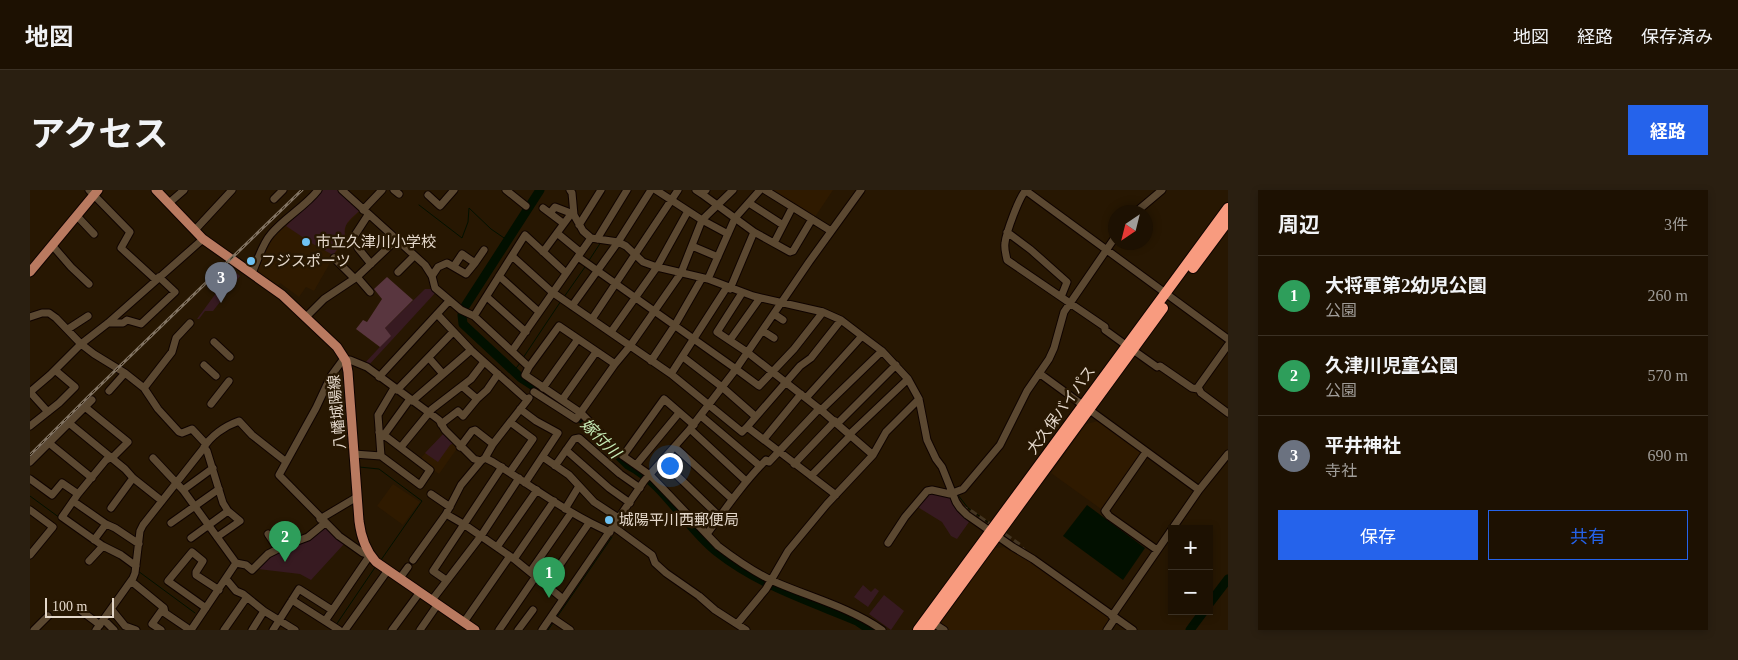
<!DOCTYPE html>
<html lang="ja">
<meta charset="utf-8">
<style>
body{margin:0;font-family:"Times New Roman","Noto Sans JP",serif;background:#2a1f11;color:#f1f3f6}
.controls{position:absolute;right:15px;bottom:15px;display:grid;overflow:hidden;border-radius:0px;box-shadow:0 2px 8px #0003}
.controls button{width:45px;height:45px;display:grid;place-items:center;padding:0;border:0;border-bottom:1px solid #3b3124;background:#1d1102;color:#f1f3f6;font:25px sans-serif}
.compass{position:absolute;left:1078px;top:15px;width:45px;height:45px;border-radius:50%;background:#1d1102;box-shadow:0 2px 8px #0003;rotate:215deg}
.scale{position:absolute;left:15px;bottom:12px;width:69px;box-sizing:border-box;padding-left:5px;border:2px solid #e4d8cb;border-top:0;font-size:14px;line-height:18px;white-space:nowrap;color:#e4d8cb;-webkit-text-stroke:4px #271702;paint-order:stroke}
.you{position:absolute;left:639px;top:275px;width:18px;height:18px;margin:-12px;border:4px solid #fff;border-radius:50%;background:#1a73e8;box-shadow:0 0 0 8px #1a73e833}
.badge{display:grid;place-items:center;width:32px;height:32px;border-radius:50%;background:#2563eb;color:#fff;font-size:16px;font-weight:700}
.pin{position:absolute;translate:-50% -41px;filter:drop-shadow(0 1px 2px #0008)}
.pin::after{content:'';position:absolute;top:26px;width:18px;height:15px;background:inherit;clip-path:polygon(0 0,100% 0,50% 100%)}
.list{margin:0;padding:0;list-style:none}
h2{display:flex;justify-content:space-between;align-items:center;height:65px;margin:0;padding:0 20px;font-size:21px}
h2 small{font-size:16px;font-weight:400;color:#a09d99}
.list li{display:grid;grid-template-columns:32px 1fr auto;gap:15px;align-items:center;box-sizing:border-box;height:80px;padding:0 20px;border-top:1px solid #3b3124}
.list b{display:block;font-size:19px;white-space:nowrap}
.list p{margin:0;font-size:16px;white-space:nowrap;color:#a09d99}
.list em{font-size:16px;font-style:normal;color:#a09d99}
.actions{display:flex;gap:10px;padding:15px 20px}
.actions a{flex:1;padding:11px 0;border:1px solid #2563eb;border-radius:0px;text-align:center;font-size:18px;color:#2563eb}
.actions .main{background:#2563eb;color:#fff}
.map{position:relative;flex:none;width:1198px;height:440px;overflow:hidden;border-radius:0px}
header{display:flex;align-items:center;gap:30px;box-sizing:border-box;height:70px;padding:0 25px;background:#1d1102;border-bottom:1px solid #3b3124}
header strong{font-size:24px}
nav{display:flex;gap:28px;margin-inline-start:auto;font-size:18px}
.intro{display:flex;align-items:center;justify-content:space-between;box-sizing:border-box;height:120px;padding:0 30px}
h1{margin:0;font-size:35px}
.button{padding:12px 22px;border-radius:0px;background:#2563eb;color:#fff;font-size:18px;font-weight:700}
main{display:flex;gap:30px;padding:0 30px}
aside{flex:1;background:#1d1102;border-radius:0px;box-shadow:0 2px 8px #0003}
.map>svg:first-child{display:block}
</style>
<header>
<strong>地図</strong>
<nav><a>地図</a><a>経路</a><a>保存済み</a></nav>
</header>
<div class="intro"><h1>アクセス</h1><a class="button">経路</a></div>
<main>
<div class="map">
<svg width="1198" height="440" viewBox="0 0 1198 440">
<rect width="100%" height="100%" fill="#271702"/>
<path fill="#2f1a00" d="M291,0H310L331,20L316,35L315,42L317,48L304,66L284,101L276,97L269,107L250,93L246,98L227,84L226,79L236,55L243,46Z
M742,0H803L785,27Z
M1068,231L1110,261V265L1071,319L1021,283L1056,234Z
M414,243L428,257L409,284L389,270Z
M363,294L390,312L373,335L347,316Z
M974,357L1002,373L1078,426L1079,431L1073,440H905L965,358Z"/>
<path fill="#371a21" d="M293,0H307L329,21C321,29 311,35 316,48L303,65L283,54L256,36Z
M203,80L210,86L183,121H175L169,129H167Z
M395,99H401L406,102L338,176L334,174L360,146L355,138Z
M414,243L424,253L420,255L408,272L395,263Z
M899,302L921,307L928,322L939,332L927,349L921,346L912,332L886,316Z
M291,339H297L314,354L281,390L270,384L228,379L239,368Z
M833,395L841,402L845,398L849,401L838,417L824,407Z
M854,405L874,421L861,440L839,424Z"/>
<path fill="#59363f" d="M357,87L383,110L355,138L361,146L350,157L326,139L333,130L337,132L352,109L344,99Z"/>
<path fill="#021000" d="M1057,315L1115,358L1093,390L1033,346Z"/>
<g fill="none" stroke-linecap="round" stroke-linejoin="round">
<path stroke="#021000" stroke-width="1" d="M389,15L432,48L438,32L439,18L461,39L477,50
M558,72L571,52
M534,107L555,77
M493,168L531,111
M484,181L490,173
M329,277L349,279L392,311L351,370
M918,282L924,297
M928,305L938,318L959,333
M0,306L30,328
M108,381L165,423
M527,427L582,347
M306,435L346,376
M518,440L523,433"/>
<path stroke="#021000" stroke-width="9" d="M510,0L434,118L432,125L433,134L491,188L547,224L598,275C635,294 655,337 687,362C729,395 779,411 827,431L840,440
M1179,414L1198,389
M1160,440L1174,421"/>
<path stroke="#433420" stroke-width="7" stroke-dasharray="7 3.5" stroke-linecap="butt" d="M930,318L941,323L989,356L994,364"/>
<g stroke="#0f0300" stroke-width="9">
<path id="minor" d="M59,0L100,42L91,58L126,90
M312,0L395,75L402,86L405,98L431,120L444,126L499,177L495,185L551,223L593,266L620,285L688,356C705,369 724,382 743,391C779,407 819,417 852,440
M364,0L369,4
M476,0L496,16
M540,0L542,3L544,25L553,41L561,48L588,52L596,56L613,72L627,77L678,89L723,106L793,122L811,130L832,146L852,161L878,189L889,209L897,250L906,269L912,277L926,312L930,318L937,325L983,357L1003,369L1103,440
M626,0L672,30L703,0
M666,0L672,4L676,0
M735,0L801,41
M995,0L1198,149
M996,0C989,7 976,43 975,53C974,59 976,64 977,70L1075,137V140L1097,156
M672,4L724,42L760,62L763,61L782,29
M398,5L410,16L424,0
M244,9L253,0
M139,13L154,0
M719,13L753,35
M513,18L533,33
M333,20L352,0
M1106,22L1132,0
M520,23L525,17L538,22L541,24
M47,26L64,44
M549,35L571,0
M165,40L202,0
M977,42L1001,60L1037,92L1031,107
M527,43L550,62
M325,45L338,25
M567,49L597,0
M744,53L762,18
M22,55L41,77L59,94
M662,56L688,67
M328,58L341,74
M513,62L541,24L544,25
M482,66L522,102L641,184L712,242L717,237
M548,67L706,179L729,196L764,159L793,122
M304,68L324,88
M445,73L454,60
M368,82L384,66
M222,83C228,70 232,54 241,44C255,27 275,17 288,0
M402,86L408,77L417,73L436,84L445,73L432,64L424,76
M469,86L509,122
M327,87L340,102
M678,89L705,28L730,0
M700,99L724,42
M712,103L687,142L717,162L791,220L843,265
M457,107L496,142
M542,116L588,52L621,0
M407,124L441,160L497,210
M744,124L753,130
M444,126L495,45L536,83
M0,127L12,123H19L26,128L51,154L64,164L95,183L114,198L128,219L149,242L152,243L162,239L176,254
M276,127L294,109L327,87L367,49
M562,129L648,0
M78,133H93L97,130L111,134L145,102L129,87
M38,139L58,126
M733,141L744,148
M581,142L627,77L658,21
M700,150L730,108
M184,152L200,167
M1198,155L1168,197L1171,203L1198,223
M1103,160L1127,177L1130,176L1162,198L1168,199
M482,161L561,48
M653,167L692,197L725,226
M399,168L413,184
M621,171L645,135L672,88
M174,175L186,186
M499,177L529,136L585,174
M1009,183L1169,300
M641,184L697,97
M349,187L419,111
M114,198L142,162L146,148L160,133
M513,198L548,149
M367,200L423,142
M79,201L95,183
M0,202L20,185L51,154L78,133L173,49
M0,202L18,222
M504,202L546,229L585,174L600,156L651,83L672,30L698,44
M776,208L832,146
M447,209L457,200L468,184
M532,210L566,162
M382,211L441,160
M181,214L199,191
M55,217L98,252L84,266L76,270L48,304L32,327L73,356L91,365L106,376
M490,219L506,231L528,243L495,293
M671,226L730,276
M39,233L95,279L103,288L132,311
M411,234L428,221L433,226L447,209L432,196
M807,234L866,175
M0,236L29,213L45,197L25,180
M660,239L716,291
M349,242L358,248L400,280L390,295L351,266
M820,244L878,189
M354,245L380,209
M734,249L771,204
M19,253L62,288
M174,257L177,261L193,313L198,321L210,331L187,347
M371,257L402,219L441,189L454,172
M430,257L442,241L445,240L463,254
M645,257L702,309
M536,260L579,298L600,313
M1116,262L1075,321L1079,326L1127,360
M324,264L351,266L348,225L364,198
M593,266L634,209L664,235
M513,267L539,285L564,312L590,329
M123,268L153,300L206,373L216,375L222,380L238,364L254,356L278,347L295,333
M455,268L463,254L499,208
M451,271L431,295L416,324L435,335L484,369L533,409
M632,271L690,327
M0,272L62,210
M764,274L805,231
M606,275L649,223
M525,276L544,249L549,248L590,284L610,298
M480,282L503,249L480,232
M781,286L821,245
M0,289L22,305L32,293L48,304
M153,300L183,278
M401,304L420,317
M806,305L717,237L770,176L781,168L811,130
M43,311L76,334L85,338L109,354
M81,318L103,288
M535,319L549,296
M0,320L23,337L0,365
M290,329L327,307
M141,333L189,299
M584,337L622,365L625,373L636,383L669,406L685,420L716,440
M238,344L248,359
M677,344C696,318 714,292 736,270L739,272L787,221L791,220L852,161
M161,348L198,321
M64,350L76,334
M858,353L875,327L897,301L902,300L920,304L933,299L970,255L997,201L1019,169L1024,158L1034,122L1086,46
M467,357L507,300
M484,369L524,311
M383,370L416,324
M59,371L73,356
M500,382L541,323
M370,388L378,377
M196,389L206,401L213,404L234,421L265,440
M416,390L403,381L472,277
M101,391L134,418L135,423L157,438
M516,395L559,333
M262,410L309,440
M402,410L451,346L489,288
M176,418L138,391L162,362L173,371L166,382V385L189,400
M50,420L70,435
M82,420L95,436L106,440
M1082,426L1169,300L1198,264
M521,427L540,440
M74,430L84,440
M295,431L340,365L333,363L309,346L249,285L286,218L301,186L312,171L320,170L337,177L405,227L409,230L415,240L444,269L451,271L455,268L463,272C502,296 538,324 580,342
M434,432L480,366
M903,433L914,440
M707,434L736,399L758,361L797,314L843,265L856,242L889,209
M4,440L18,426
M66,440L103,388L105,383L110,341L113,335L173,259C180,246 195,236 209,231L222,245L255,271
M131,440L122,434L132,420H134
M161,440L206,373
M194,440L217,407
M222,440L234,421
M243,440L269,399L302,420
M315,440L358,380
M362,440L390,402
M390,440L408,414
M469,440L506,386
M488,440L503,420
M512,440L614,291L660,239L706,179L779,72L831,0
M1077,440L1085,428"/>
</g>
<g stroke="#0f0300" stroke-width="11">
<path id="major" d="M126,0L173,49L252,105L307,157L316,171L318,182L329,331C331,347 335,360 346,372L445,440
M0,82L68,0"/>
</g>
<g stroke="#0f0300" stroke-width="12">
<path id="highway" d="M1163,78L1198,31
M888,440L1198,18
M898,440L1133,118"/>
</g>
<use href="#minor" stroke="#5b4831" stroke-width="7"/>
<use href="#major" stroke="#b97a60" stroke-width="9"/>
<use href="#highway" stroke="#f89b7f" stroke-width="10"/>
<g stroke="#827463" stroke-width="3">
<path id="rail" d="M0,265L61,204L272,0"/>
</g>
<use href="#rail" stroke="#271702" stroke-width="1" stroke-dasharray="4" stroke-linecap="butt"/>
</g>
<g fill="#6ec2f3" stroke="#271702" stroke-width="2">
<circle cx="276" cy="52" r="5"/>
<circle cx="221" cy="71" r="5"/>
<circle cx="579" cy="330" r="5"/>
</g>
<g text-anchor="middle" stroke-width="5" stroke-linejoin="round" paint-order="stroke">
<g font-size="15" fill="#e4d8cb" stroke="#271702" text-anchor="start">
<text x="286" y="57">市立久津川小学校</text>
<text x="231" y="76">フジスポーツ</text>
<text x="589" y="335">城陽平川西郵便局</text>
</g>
<g font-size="15" fill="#e4d8cb" stroke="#271702">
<text transform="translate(1031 220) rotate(-54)" y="5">大久保バイパス</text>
<text transform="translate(307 222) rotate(-95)" y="5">八幡城陽線</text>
</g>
<g font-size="16" font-style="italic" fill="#c5eab5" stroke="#271702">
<text transform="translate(571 248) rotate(45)" y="6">嫁付川</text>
</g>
</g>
</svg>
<div class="controls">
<button>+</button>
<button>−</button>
</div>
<svg class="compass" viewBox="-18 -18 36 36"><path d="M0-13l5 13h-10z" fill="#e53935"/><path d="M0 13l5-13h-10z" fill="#a09d99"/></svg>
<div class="scale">100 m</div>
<div class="you"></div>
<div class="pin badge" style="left:519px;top:408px;background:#2e9e5b">1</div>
<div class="pin badge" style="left:255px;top:372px;background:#2e9e5b">2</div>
<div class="pin badge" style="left:191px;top:113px;background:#6b7280">3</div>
</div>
<aside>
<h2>周辺<small>3件</small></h2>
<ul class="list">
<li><span class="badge" style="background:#2e9e5b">1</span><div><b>大将軍第2幼児公園</b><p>公園</p></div><em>260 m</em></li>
<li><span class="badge" style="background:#2e9e5b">2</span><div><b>久津川児童公園</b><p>公園</p></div><em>570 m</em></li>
<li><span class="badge" style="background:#6b7280">3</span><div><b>平井神社</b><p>寺社</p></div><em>690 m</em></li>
</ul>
<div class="actions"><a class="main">保存</a><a>共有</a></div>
</aside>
</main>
